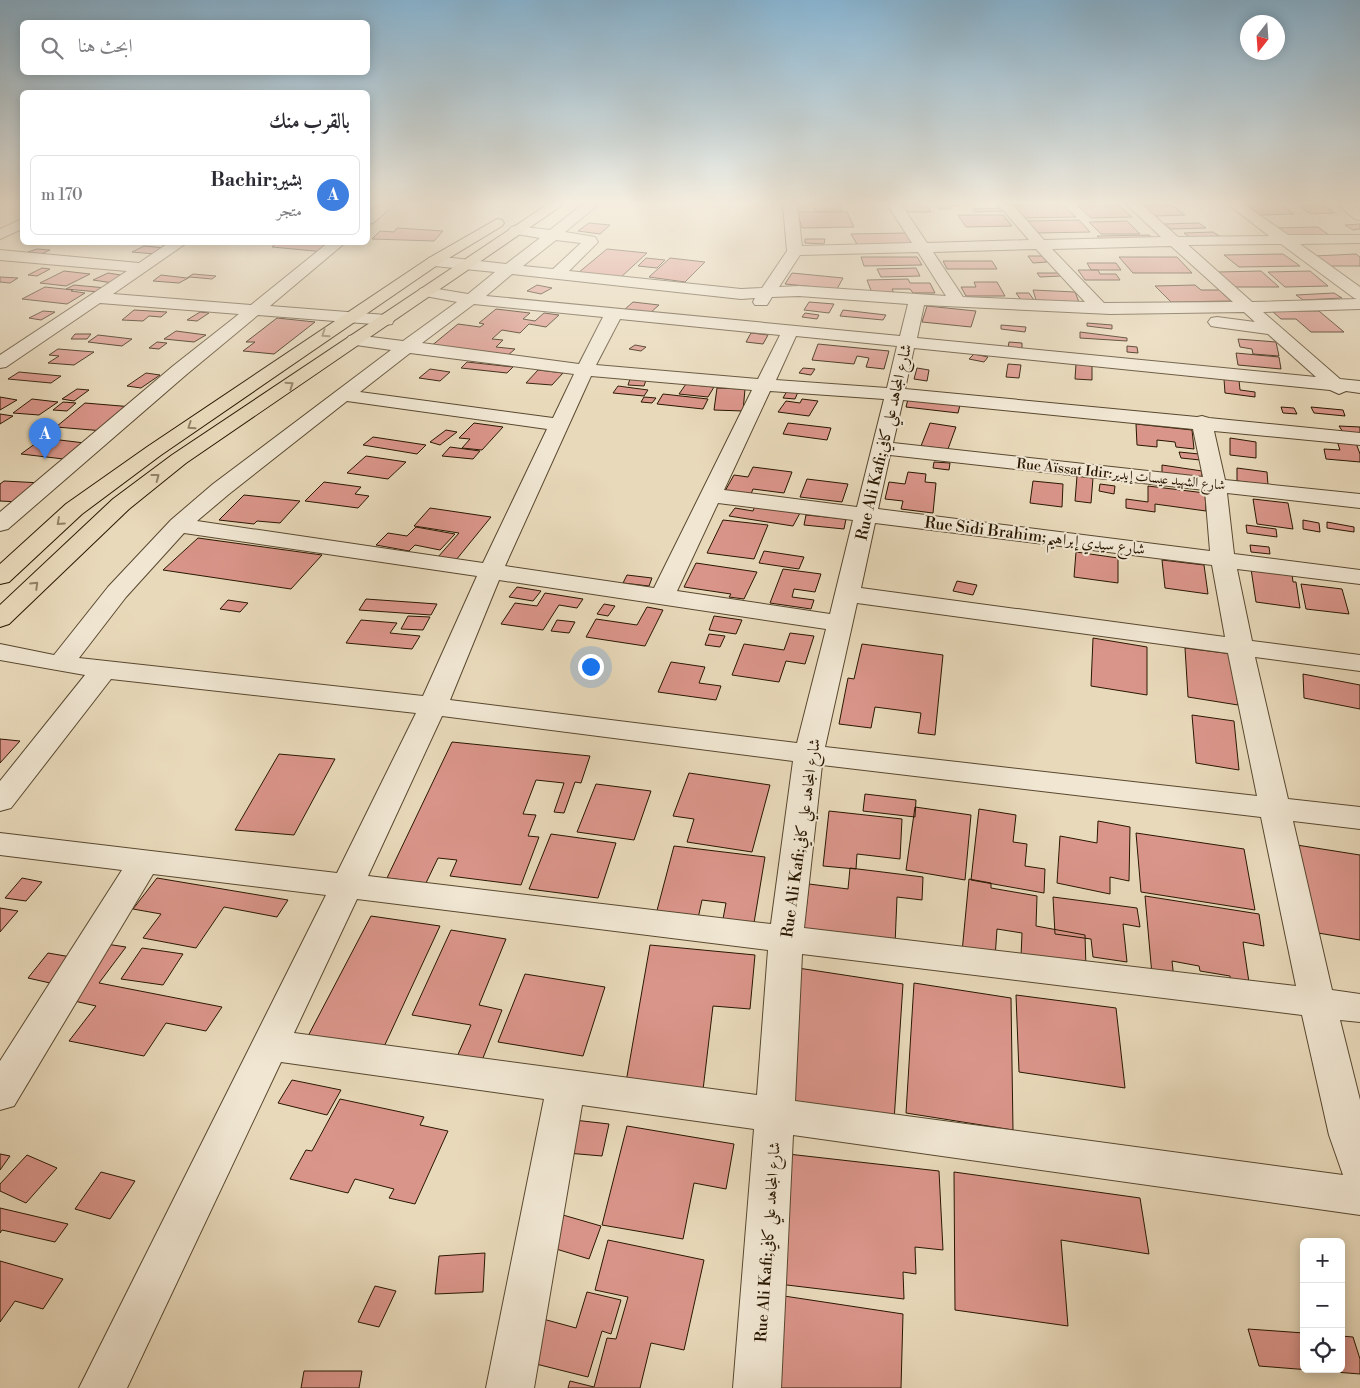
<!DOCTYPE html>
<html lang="ar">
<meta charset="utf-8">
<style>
body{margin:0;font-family:"Libre Bodoni",Amiri,serif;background:#f7f7f7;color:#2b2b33;direction:rtl}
.controls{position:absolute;right:15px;bottom:15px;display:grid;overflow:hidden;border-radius:8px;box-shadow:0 2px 12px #0003}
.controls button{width:45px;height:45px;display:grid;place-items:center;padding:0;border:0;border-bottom:1px solid #e1e1e2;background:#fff;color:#2b2b33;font:25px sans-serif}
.compass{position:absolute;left:1240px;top:15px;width:45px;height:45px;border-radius:50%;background:#fff;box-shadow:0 2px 12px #0003;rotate:197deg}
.you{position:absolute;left:590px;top:666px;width:18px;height:18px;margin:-12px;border:4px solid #fff;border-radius:50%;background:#1a73e8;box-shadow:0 0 0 8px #1a73e833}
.badge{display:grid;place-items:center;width:32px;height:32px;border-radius:50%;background:#d93025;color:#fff;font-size:16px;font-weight:700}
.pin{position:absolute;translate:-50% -41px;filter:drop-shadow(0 1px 2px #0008)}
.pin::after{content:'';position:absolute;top:26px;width:18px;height:15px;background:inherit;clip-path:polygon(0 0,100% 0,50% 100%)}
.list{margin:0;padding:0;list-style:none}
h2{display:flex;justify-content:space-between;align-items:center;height:65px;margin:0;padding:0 20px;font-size:21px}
h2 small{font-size:16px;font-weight:400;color:#7c7c81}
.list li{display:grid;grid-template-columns:32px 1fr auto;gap:15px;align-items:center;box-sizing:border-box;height:80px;margin:0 10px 10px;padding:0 10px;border:1px solid #e1e1e2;border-radius:8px}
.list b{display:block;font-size:19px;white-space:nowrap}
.list p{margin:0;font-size:16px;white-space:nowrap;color:#7c7c81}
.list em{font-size:16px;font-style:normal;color:#7c7c81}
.icon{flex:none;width:28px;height:28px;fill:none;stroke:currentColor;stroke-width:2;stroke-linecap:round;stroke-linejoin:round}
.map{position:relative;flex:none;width:1360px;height:1388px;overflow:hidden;direction:ltr}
.search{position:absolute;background:#fff;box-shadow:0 2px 12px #0003;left:20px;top:20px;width:350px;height:55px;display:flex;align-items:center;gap:12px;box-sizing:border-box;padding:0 18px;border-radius:8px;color:#7c7c81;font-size:19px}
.panel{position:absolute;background:#fff;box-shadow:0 2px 12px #0003;left:20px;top:90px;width:350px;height:155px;border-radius:8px;direction:rtl}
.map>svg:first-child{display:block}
</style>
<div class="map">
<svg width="1360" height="1388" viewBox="0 0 1360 1388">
<rect width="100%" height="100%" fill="#e8d9ba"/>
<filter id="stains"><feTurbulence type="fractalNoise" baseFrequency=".004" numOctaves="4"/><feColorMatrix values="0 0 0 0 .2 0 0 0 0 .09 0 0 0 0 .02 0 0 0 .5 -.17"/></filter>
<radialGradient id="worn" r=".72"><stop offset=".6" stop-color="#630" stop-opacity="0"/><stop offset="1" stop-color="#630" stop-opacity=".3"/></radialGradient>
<path fill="#da958a" stroke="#291701" d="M812,204H839L842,211L816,212Z
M901,204H926L931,212H906Z
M937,204H958L959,206H950L951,209H939Z
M1062,204L1076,217L1021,218L1009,205Z
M1076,204H1117L1132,217L1091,218Z
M1247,204H1281L1294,214L1260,215Z
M1142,205H1171L1185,215L1155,216Z
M1299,206H1323L1335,213L1311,214Z
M1003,208L1006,211L975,212L973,209Z
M797,212H847L854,227L802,228Z
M958,215H1003L1012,226L966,227Z
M1079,220L1090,232L1037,233L1027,221Z
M1127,221L1140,234H1101L1089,222Z
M589,223L610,225L600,234L578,231Z
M1199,223L1206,228L1171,229L1164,224Z
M1360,224V229L1353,230L1345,225Z
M1318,227L1333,238L1287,239L1273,228Z
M397,228L443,231L434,241L372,239L380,231L394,232Z
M1213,232L1224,239L1194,240L1184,233Z
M906,233L913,245L858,246L851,234Z
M1149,235L1155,240L1103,242L1097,236Z
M805,239H825L824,244L805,243Z
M278,242L294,243L338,242L325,252L272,247Z
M144,246L166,248L155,254L132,252Z
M37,249L50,250L41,254L28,252Z
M607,249L647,253L620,278L578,273Z
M1283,254L1300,266L1239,267L1224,255Z
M1356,254L1360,257V266H1329L1314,256Z
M1028,256H1042L1047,262L1033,263Z
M861,257H917L922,265L864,266Z
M1119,257H1177L1192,273H1133Z
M646,258L665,260L657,268L638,266Z
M670,258L705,262L685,282L649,277Z
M943,261H992L997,269H947Z
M1087,263H1116L1121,270H1091Z
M42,268L50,269L37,276L28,275Z
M916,268L920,276L881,277L877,269Z
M1078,270H1098L1100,274H1116L1120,280H1085Z
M64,271L90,274L66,286L40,283Z
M1261,271L1279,287H1235L1218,272Z
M1310,271L1328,286L1285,287L1268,272Z
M108,273L127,276L113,283L93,280Z
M792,273L843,278L837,289L785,284Z
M1037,273H1057L1061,276L1040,277Z
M193,274L216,276L212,279L190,277L179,283L153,281L161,275L187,278Z
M0,277L18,278L10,283L0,282Z
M908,279L910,283H930L935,293H913L910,289H892L894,293H872L867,280Z
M974,282H997L1005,296H966L961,287H976Z
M74,285L106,288L99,292L66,289Z
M537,285L552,288L541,294L527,291Z
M1195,285L1201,290H1219L1231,301L1171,302L1155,286Z
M45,287L73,290L71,291L85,293L67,304L22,299Z
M1033,290L1075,292L1079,302L1036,300Z
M1016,293H1029L1034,300H1021Z
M1334,293L1342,298L1303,300L1296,295Z
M633,302L659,305L650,313L624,310Z
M809,302L834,304L829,313L804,310Z
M927,306L976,311L971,327L922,322Z
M496,309L530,313L523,319L535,321L544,313L559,315L546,327L529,324L520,333L502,330L492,339L503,340L496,347L515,349L506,357L430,347L458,324L480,327L484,324L479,323Z
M134,310L167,312L161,317L149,316L143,321L122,320Z
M843,310L886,315L883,320L840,316Z
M43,311L55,312L41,320L29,318Z
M1272,311H1319L1344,332H1311L1296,319H1281Z
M200,312L209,313L197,321L187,320Z
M805,313L819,315L817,319L802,317Z
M277,318L315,322L274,354L243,351L255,342H246Z
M1087,323L1112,325V329L1087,326Z
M1001,325L1026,327L1025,332L1001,329Z
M176,331L206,335L194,342L164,339Z
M1080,332L1127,338V341L1080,338Z
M751,333L768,335L763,344L746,342Z
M75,334H91L87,339H71Z
M98,335L132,339L122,346L88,342Z
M1238,339L1276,342L1279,356L1253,354L1252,349L1240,347Z
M157,342L167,343L159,349L149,348Z
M1009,342L1022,343V349L1008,348Z
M818,344L889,351L884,369L866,367L869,358L857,356L854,364L812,360Z
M635,345L646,347L641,351L629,349Z
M1127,346L1137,347L1138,353L1127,352Z
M58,349L94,352L74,365L48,363L59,356L49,355Z
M1236,353L1279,357L1281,369L1238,365Z
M974,354L988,357L984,362L969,359Z
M467,362L513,367L507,373L461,368Z
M1008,364L1021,365L1019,378L1006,377Z
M1076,364L1092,366V380L1075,379Z
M803,368L815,369L811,375L799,373Z
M917,368L929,370L927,381L914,379Z
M430,369L450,372L440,381L419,378Z
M538,370L563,373L552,385L526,383Z
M19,372L61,376L51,383L8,379Z
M146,373L160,375L141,388L127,386Z
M630,379L646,380L644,386L628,385Z
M1224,379L1239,380L1240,390L1255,392V397L1225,393Z
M686,384L714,387L708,397L679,394Z
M618,386L648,390L644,396L613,393Z
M717,388L745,389L743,411L714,410Z
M77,389L89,390L74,401L62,399Z
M787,391L798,392L795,399L783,398Z
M663,394L708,399L703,409L657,404Z
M0,397L17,400L0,410Z
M644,397L656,398L652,403L641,402Z
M32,399L58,402L39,415L13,413Z
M802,399L818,401L809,416L778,412L786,401L800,403Z
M908,399L960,405L958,413L906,407Z
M63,402L76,403L67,411L53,410Z
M85,403L133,407L104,431L56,427Z
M1281,407L1294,408L1297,414L1283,413Z
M1311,407L1343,410L1345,416L1314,413Z
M0,414L13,416L0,424Z
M474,423L503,427L482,450L462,448L470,439L459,438Z
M788,423L831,428L827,440L783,434Z
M930,423L956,427L948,449L921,446Z
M1136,424L1192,430L1194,449L1176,447L1175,442L1157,440V447L1137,445Z
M1339,426L1360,427V433L1343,432Z
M446,430L457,432L440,445L430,442Z
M373,437L426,445L417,454L363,445Z
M43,438L93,444L72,460L21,454Z
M1230,438L1256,442V458L1230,455Z
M1337,441L1356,443L1360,454V462L1326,459L1324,449L1340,450Z
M450,447L480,451L473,459L442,456Z
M1179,452L1199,454L1200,460L1181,458Z
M366,456L406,462L388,479L347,473Z
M934,462L950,463L949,470L933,468Z
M1162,465L1202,471V479L1162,473Z
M753,467L792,472L784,493L753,489L751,494L725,491L734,475L748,477Z
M1237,468L1267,472L1268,485L1237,481Z
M908,472L926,474L925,482L936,483L933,513L901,509L903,501L885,499L889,482L905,484Z
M1077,476L1093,478L1091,503L1075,501Z
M807,479L848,484L842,502L800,497Z
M4,481L42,483L20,502L0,501V484Z
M1033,481L1063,484L1062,507L1030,503Z
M324,482L361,487L355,494L369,496L358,508L305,501Z
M1100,484L1115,486L1114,494L1099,491Z
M1148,486L1205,493L1206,511L1155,504V512L1126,508V499L1148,502Z
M244,495L300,501L280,523L257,521L254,524L219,520Z
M1253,499L1288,503L1293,529L1257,524Z
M755,506L800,513L793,526L729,516L735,508L753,511Z
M430,508L491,517L456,560L438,557L459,533L414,526Z
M806,515L846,519L844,529L804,525Z
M723,520L768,525L754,559L707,553Z
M1303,520L1319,523L1320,532L1303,529Z
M1327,522L1354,527V532L1327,528Z
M1246,525L1276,529L1277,537L1247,533Z
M416,527L455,534L440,550L415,545L409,551L376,545L388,533L407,536Z
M198,538L322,555L291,589L163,570Z
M1250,545L1269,547L1270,554L1251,552Z
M764,551L804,557L799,569L759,563Z
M1076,552L1118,558V583L1074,577Z
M1162,560L1204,565L1208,594L1165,588Z
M696,563L757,572L744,599L729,597L731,594L684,587Z
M783,569L821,574L815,592L794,589L792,597L814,600L811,609L770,603Z
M1251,569L1292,574L1293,582H1296L1300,608L1256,602Z
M627,575L652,578L649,586L623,583Z
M957,581L977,585L973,595L953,591Z
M1301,584L1342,589L1349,614L1306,609Z
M517,587L541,591L533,601L509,597Z
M545,593L583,599L577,608L559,605L543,630L501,624L515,603L537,606Z
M366,599L437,604L431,615L359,610Z
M228,600L248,603L240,612L220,609Z
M604,604L615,606L608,616L597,614Z
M647,607L663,610L645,646L586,637L596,619L637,625Z
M408,616L430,617L423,630L401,629Z
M714,616L742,620L736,634L709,630Z
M361,620L397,623L390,633L420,636L412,649L346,643Z
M557,620L575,622L569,633L551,631Z
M790,633L814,636L805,664L786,661L779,682L732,675L744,644L784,650Z
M709,634L725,636L720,647L705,645Z
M1093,638L1147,647V695L1091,686Z
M862,644L943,655L935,735L918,733L921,713L875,707L871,728L839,724L848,678L854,679Z
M1185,648L1232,654L1238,705L1188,697Z
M671,662L705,667L699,683L721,686L716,700L658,692Z
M1303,674L1360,685V709L1304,698Z
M1192,715L1234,721L1239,770L1196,763Z
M0,739L20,741L0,763Z
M452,742L590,756L581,783L575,782L564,813L554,812L564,783L536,780L523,814L536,815L528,836L539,837L521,885L450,876L457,860L438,858L426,883L387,878Z
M279,754L335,759L294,835L235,830Z
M689,773L770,785L752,852L687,842L694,819L673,816Z
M596,784L651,791L634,840L577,832Z
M865,794L916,800L915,817L863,811Z
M915,807L971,815L965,880L906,870Z
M979,809L1016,815L1013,842L1027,844L1025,866L1045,869L1044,893L971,880Z
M829,811L902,819L900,859L857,854L856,869L823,866Z
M1098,821L1130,827L1129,881L1110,877V894L1057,883L1060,836L1097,843Z
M1136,833L1244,849L1255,910L1141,892Z
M551,834L616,843L598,898L529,889Z
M1284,843L1360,855V940L1300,930Z
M674,846L765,857L753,929L722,924L726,903L702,900L697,923L655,918Z
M850,868L923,877L922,900L897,897L895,945L803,934L809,884L848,889Z
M22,878L42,882L26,901L5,898Z
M157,878L288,900L277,917L224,907L196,948L143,938L161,914L133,909Z
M969,879L991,883V888L1037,896L1036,926L1085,935L1086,969L1021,957L1022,933L997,929L995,958L962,952Z
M1145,896L1259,914L1264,946L1243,942L1250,989L1231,986L1230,976L1200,971L1199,966L1172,961L1174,979L1152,975Z
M1053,897L1137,908L1140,927L1123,924L1127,962L1093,957L1091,939L1055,934Z
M0,908L18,911L0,932Z
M371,916L440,926L382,1051L307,1038Z
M451,930L506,939L479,1005L502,1010L481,1063L456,1059L471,1025L412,1015Z
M106,944L126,947L99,983L222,1007L206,1031L166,1023L144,1056L69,1041L96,1006L70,1000Z
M650,945L755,955L750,1009L713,1006L703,1090L626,1082Z
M142,948L183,954L163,985L121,979Z
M48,953L71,957L50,983L28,978Z
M798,968L903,984L894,1121L777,1102Z
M525,974L605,987L583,1056L498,1042Z
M914,983L1011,998L1013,1130L906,1113Z
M1016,995L1116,1008L1125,1088L1019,1072Z
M292,1080L341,1090L327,1115L278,1103Z
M340,1099L424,1117L420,1125L448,1131L415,1204L389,1198L394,1189L355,1179L348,1193L290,1179L306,1150L312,1151Z
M574,1120L609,1124L602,1156L567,1153Z
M627,1126L734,1144L726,1189L694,1183L683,1239L602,1225Z
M779,1153L939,1171L943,1250L915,1247L916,1274L903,1272L904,1299L770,1283Z
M0,1154L10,1156L0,1170Z
M27,1155L57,1168L26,1203L0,1191V1184Z
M101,1172L135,1181L110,1219L75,1209Z
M954,1172L1140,1198L1149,1254L1061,1240L1068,1326L955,1310Z
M0,1208L68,1224L55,1242L2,1230L0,1233Z
M556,1213L601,1226L589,1259L543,1245Z
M608,1240L704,1260L684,1350L651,1343L640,1388H568L570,1381L594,1387L607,1338L616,1339L628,1297L595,1290Z
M485,1253L483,1292L435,1294L439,1256Z
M0,1261L63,1279L43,1309L15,1301L0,1322Z
M375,1286L396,1291L379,1327L358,1322Z
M587,1292L621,1300L611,1334L602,1331L588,1377L528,1362L543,1319L576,1328Z
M784,1296L903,1314L901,1388H774Z
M1248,1329L1304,1333V1369H1341V1336L1353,1337L1360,1359V1374L1259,1366Z
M304,1371H362L359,1388H301Z"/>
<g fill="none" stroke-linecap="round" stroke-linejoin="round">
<g stroke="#59482f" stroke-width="2">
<path id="minor" d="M379,204H395L373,223L368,224V213Z
M583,204H599L565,232L595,237L598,242L569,271L741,289L762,288L787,251L783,204H797L802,246L912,243L887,204H901L927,243L1029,240L998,204H1012L1044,240L1161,237L1126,204H1141L1178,237L1269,236L1228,204H1244L1288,235H1360V243L1300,244L1360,287V309L1263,312L1340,379L1360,381V393L1346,391L1339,394L1330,390L914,348L905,389L1197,417L1202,416L1209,418L1360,433V445L1214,431L1225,480L1360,494V508L1227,493L1234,554L1360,570V584L1237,569L1252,641L1360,655V671L1255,657L1288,799L1360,807V829L1293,821L1332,990L1360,994V1022L1340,1020L1360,1100V1215L793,1135L781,1388H733L754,1129L582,1105L534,1388H486L544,1099L281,1062L127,1388H79L326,895L153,874L14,1106L0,1110V1061L122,870L0,855V833L337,873L416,713L111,679L11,808L0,811V781L85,675L0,660V644L54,655L108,587L171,520L213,484L391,350L349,344L346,340L349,336L355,335L403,341L457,302L420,295L418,292L420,289L426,287L468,294L495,272L434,266L429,264L426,261L429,258L434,256L506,264L540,238L511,233L509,230L511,227L516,226L550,230ZM556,240L581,243L553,269L523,266ZM1281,244L1354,298L1357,299L1252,302L1188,245ZM1171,246L1233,302L1104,303L1052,249ZM1036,249L1085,302L963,297L933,252ZM918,252L946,296L799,286L779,287L800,255ZM512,274L741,299L755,298L753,302L755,305H767L772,297L799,296L908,304L900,336L486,296ZM474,304L603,317L579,364L422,343ZM924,305L1110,314L1244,312L1255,322L1217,317L1211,318L1208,322L1211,326L1217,327L1268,334L1316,377L917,338ZM620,319L780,335L758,379L596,365ZM796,336L897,346L887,388L776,380ZM410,353L574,374L553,418L360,392ZM591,376L752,390L654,588L505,566ZM770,391L884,399L857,507L724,490ZM903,400L1193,429L1203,477L893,443ZM347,401L547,429L483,563L197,521L229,494ZM890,455L1205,490L1210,551L878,509ZM718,503L853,520L830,614L677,591ZM875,523L1212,565L1225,637L861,588ZM184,533L477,576L423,696L79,658L126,597ZM499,580L826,629L797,743L450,700ZM857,603L1228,653L1257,796L825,747ZM442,716L793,761L771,924L368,876ZM822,765L1261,817L1296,986L804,928ZM357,899L768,950L757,1095L294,1033ZM802,954L1302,1015L1329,1135L1343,1175L795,1101Z
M1336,204H1352L1360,210V220L1355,219Z
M22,219V229L0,239V229Z
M170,242H188L113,294L251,305L329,242H346L270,306L386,315L392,316L394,320L392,324L386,325L258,315L187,374L8,529L0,531V512L173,366L239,314L100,303L6,367L0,368V355L127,271L0,260V250L139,263Z"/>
</g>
<g stroke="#291701" stroke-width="2">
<path id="trunk" d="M548,204H564L186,463L129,509L9,624L0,627V605L113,499L172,455Z
M497,219L502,220L504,223L502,226L439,264L161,455L82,514L9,582L0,584V564L66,504L147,447L429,258Z"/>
</g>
<use href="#minor" fill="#f0e6d2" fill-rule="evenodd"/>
<use href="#trunk" fill="#e8d9ba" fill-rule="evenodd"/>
</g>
<defs><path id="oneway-chevron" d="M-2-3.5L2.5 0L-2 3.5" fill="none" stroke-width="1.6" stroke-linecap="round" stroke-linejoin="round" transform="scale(1.25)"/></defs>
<g stroke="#928267">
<use href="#oneway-chevron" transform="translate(325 334) rotate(146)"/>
<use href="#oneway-chevron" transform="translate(290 385) rotate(-34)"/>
<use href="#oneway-chevron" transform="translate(191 426) rotate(146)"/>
<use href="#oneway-chevron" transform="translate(156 477) rotate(-37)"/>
<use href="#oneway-chevron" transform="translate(60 522) rotate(138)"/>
<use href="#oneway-chevron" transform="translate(35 585) rotate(-44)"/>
</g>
<linearGradient id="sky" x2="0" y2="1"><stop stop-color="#88b6d4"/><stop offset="0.51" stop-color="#f5eee0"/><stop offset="1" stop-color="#f5eee0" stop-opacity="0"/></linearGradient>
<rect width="1360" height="398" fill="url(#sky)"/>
<g text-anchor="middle" stroke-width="4" stroke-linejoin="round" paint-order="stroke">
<g font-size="14" fill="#291701" stroke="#f0e6d2">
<text transform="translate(1121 474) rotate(6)" y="5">Rue Aïssat Idir;شارع الشهيد عيسات إيدير</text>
</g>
<g font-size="16" fill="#291701" stroke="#f0e6d2">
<text transform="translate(883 442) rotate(-77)" y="6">Rue Ali Kafi;شارع المجاهد علي كافي</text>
<text transform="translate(1035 535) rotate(7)" y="6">Rue Sidi Brahim;شارع سيدي إبراهيم</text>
<text transform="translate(800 838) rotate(-82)" y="6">Rue Ali Kafi;شارع المجاهد علي كافي</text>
<text transform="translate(767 1242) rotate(-86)" y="6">Rue Ali Kafi;شارع المجاهد علي كافي</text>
</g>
</g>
<rect width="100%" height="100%" filter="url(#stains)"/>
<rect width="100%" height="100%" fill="url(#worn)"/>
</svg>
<div class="controls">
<button>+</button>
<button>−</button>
<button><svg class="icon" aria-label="locate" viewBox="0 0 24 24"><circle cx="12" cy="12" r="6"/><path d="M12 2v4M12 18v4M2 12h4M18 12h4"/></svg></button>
</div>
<svg class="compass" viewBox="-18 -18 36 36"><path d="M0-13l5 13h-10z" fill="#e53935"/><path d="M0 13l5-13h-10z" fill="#7c7c81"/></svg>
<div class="you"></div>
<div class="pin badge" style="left:45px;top:459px;background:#3f7fe0">A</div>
<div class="search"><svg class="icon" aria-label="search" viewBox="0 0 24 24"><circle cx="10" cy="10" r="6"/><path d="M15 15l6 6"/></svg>ابحث هنا</div>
<section class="panel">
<h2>بالقرب منك<small></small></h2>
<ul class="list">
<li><span class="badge" style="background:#3f7fe0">A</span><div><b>بشير;Bachir</b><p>متجر</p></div><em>170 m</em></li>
</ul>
</section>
</div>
